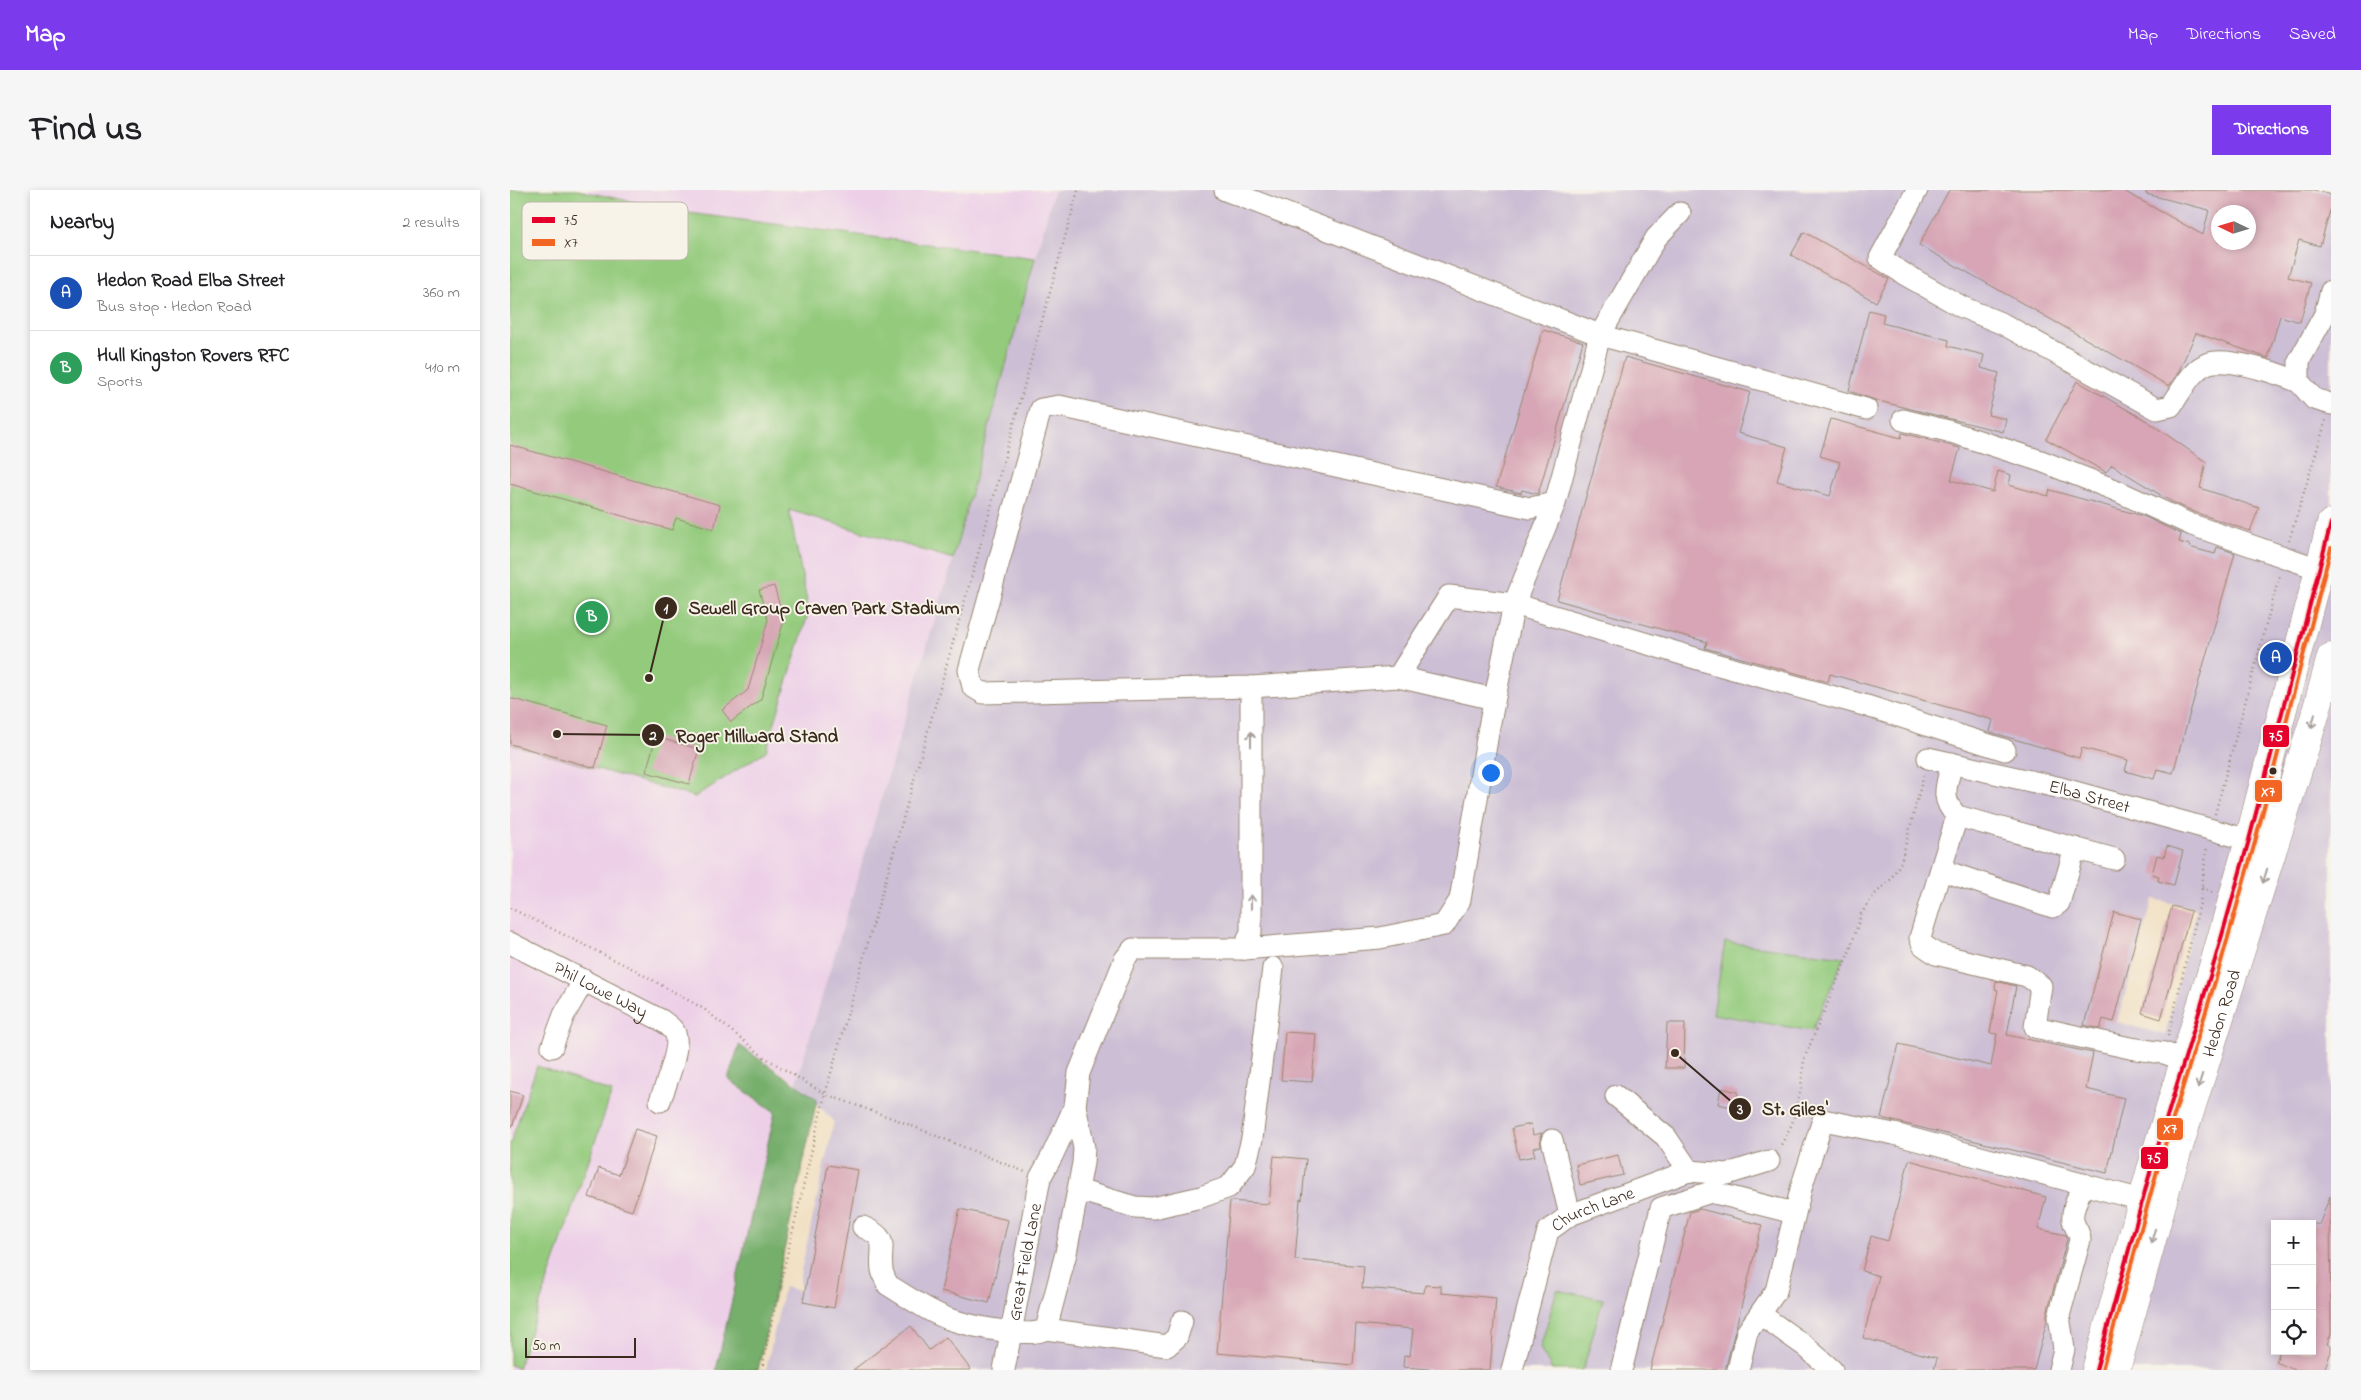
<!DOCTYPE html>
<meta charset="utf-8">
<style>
body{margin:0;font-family:"Indie Flower",sans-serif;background:#f6f6f6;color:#202124}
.controls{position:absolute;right:15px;bottom:15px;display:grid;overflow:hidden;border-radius:0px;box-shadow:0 2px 8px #0003}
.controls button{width:45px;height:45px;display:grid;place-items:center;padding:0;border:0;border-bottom:1px solid #e0e0e0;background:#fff;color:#202124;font:25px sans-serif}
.compass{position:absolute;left:1701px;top:15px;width:45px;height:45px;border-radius:50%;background:#fff;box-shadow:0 2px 8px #0003;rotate:274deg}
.scale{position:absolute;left:15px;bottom:12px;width:111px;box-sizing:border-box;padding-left:5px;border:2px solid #3b2a1e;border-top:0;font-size:14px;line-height:18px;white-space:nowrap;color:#3b2a1e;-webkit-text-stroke:4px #f7f3e8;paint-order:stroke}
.you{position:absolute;left:980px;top:582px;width:18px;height:18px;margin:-12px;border:4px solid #fff;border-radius:50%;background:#1a73e8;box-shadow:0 0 0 8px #1a73e833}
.badge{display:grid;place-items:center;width:32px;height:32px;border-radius:50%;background:#7c3aed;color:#fff;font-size:16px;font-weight:700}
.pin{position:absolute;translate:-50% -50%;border:2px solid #fff;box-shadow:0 1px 5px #0006}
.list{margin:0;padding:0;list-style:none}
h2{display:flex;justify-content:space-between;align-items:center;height:65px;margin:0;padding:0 20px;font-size:21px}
h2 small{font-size:16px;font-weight:400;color:#757577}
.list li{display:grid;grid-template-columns:32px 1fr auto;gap:15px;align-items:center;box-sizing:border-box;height:75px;padding:0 20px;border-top:1px solid #e0e0e0}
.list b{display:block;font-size:19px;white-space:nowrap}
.list p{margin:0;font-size:16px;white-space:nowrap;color:#757577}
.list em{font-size:16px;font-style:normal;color:#757577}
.icon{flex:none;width:28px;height:28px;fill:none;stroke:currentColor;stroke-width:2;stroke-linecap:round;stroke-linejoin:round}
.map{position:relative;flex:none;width:1821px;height:1180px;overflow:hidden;border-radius:0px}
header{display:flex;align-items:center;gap:30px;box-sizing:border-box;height:70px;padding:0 25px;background:#7c3aed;color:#fff}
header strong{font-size:24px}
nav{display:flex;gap:28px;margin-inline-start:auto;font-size:18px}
.intro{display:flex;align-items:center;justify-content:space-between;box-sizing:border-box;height:120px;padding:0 30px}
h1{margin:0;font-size:35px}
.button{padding:12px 22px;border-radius:0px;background:#7c3aed;color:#fff;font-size:18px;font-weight:700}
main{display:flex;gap:30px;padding:0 30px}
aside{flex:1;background:#fff;border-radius:0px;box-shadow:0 2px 8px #0003}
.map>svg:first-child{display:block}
</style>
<header>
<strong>Map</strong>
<nav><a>Map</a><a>Directions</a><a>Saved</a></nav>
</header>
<div class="intro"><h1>Find us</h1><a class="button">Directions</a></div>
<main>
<aside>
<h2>Nearby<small>2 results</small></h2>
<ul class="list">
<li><span class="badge" style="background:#1a4fb4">A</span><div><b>Hedon Road Elba Street</b><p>Bus stop · Hedon Road</p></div><em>360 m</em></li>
<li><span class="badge" style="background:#2e9e5b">B</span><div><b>Hull Kingston Rovers RFC</b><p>Sports</p></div><em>410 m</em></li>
</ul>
</aside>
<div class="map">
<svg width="1821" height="1180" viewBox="0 0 1821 1180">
<rect width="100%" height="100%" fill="#f7f3e8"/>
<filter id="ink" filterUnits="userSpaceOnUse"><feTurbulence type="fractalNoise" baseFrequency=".02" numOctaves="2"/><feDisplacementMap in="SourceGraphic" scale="10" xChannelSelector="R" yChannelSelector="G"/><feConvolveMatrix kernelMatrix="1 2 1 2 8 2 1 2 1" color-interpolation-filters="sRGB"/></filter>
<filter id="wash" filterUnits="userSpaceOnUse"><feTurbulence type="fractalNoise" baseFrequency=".0096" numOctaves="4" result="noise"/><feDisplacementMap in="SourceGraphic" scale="20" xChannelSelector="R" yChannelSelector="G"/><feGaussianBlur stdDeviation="1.12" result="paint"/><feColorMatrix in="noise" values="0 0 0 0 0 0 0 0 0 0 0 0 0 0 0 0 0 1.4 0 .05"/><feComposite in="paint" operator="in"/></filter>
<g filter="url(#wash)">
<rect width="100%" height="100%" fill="#f1e0c3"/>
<path fill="#edd0e8" d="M67,0H544L525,68L171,22Z
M0,236L443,369L286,893L229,855L218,888L265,922L206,1180H0V749L2,742L0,740Z"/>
<path fill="#ccbed4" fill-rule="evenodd" d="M544,0H1821V1180H256L274,1097L290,1101V1085L324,931L286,893L443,369ZM1708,22H1738V52H1708ZM1643,709L1687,719L1655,845L1607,832ZM1765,1034H1802V1161H1765Z"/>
<path fill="#93ca7c" stroke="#677a4d" d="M0,0H67L171,22L525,68L443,369L279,320L299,421L256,561L185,607L0,554Z
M1215,752L1334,767L1302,841L1203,824Z
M27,876L102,902L8,1178L0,1175V954Z
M1047,1100L1093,1109L1073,1180H1042L1030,1158Z"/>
<path fill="#76ae6c" stroke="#586c45" d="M229,855L307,909L248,1180H206L265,922L218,889Z"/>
<g id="blocks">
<path fill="#d7a5b5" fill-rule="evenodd" d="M1439,0H1612L1693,45L1699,20L1636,4L1637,0H1804L1821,5V17L1810,56L1789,50L1778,87L1801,93L1790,132L1770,126L1758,168L1686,143L1668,183L1659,196L1409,55ZM1708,22H1738V52H1708Z
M1294,42L1379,89L1366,112L1281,65Z
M1359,120L1374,124L1372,133L1439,150L1438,156L1474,165L1471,178L1489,183L1478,225L1496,229L1493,242L1365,210L1339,201Z
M1033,140L1073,152L1028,304L1012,300L1011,303L986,297Z
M1115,167L1240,202L1228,243L1277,257L1267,291L1320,306L1330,272L1310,266L1321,229L1391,248L1392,243L1450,258L1441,290L1483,302L1488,281L1501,285L1499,295L1538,306L1540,300L1633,326L1671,344L1669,352L1680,355L1679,357L1705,364L1707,357L1725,363L1663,583L1647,579L1644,589L1615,581L1618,570L1572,558L1569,568L1480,542L1483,530L1320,484L1318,492L1195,458L1197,452L1047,410Z
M1567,191L1637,231L1696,272L1690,298L1749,318L1740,341L1687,323L1662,312L1602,275L1596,282L1536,249Z
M0,255L210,315L204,339L166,328L162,340L0,294Z
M264,396L274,430L251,509L221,532L212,520L238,500L258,430L249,400Z
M0,508L97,535L85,578L0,554Z
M146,547L189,559L179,594L136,582Z
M1657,656L1673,661L1664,695L1648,691L1649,686L1642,684L1647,665L1654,667Z
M1662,716L1681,721L1651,829L1632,823Z
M1604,722L1631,729L1604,832L1593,829L1590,839L1574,835Z
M1486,791L1506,796L1497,845L1583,863L1576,899L1614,908L1597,983L1371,928L1389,854L1481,876L1487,844L1480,843L1488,800L1485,799Z
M1157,833H1175L1174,878H1155Z
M775,842L806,844L802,892L771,890Z
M1211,898L1228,902L1226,918L1208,914Z
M0,901L13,905L2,937H0Z
M1021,934L1023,945L1032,943L1030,947L1031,956L1023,958L1025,966L1009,969L1002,938Z
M125,939L147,946L122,1021L79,1007L89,978L109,985Z
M1108,965L1113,985L1070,995L1066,975Z
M764,966L796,969L792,1010L790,1009L785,1070L854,1076L852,1098L914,1103L915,1095L931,1096V1103L986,1108L980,1180H931L893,1177L894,1165L900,1166L903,1139L846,1134L843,1175L707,1163L720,1011L759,1014Z
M1399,970L1536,1007L1528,1039L1556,1045L1557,1049L1537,1123V1130L1524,1180H1424L1427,1168L1353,1148L1369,1086L1352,1081L1361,1046L1378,1051Z
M318,975L348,980L324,1118L293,1112Z
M1820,1006L1821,1144L1817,1154L1821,1156V1162L1814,1180H1785L1766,1172L1770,1161H1802V1033L1809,1035Z
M450,1019L498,1030L479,1113L431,1101Z
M1190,1019L1252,1035L1215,1180H1140L1180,1022Z
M401,1136L419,1160L436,1147L461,1180H343Z"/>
</g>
</g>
<g filter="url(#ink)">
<use href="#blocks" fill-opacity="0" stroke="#968570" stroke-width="1"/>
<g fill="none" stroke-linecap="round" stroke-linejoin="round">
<g stroke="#968570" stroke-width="23">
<g id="minor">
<path d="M715,0L1090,145L1356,219"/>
<path d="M1407,0L1370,68L1394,84L1452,117L1493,134L1647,219L1661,216C1672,201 1681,179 1699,173C1719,167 1770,184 1789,192"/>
<path d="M1821,101L1815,124L1789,171V192L1804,209L1821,214"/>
<path d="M1393,230L1438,241L1531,271L1605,300L1682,335L1809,379"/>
<path d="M888,487L939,406L1004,414L1205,474L1357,516L1495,560"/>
<path d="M984,509L888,487L741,497L473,503L463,497L459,480L531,219L549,216L1020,318L1045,313L1090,145L1146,48L1170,23"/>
<path id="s1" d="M1418,568L1551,598L1739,650"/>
<path d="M1442,573C1437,595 1429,608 1447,626L1604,669"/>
<path d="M1447,626L1410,748L1413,755L1426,764L1517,786L1531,796L1525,837L1620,858L1654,863L1675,870"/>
<path d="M1431,680L1543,717L1549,713L1565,658"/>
<path id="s2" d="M0,753L151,830C155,833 160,836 163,840C174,852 155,896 150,911"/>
<path d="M734,759L741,742V497"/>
<path d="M42,857L54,825L74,790"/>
<path d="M1042,950L1060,1025"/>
<path d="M1179,981L1217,984L1259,971"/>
<path d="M568,1000L625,1017L643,1018L691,1007L719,997L735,976L742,949L763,778"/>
<path d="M353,1037C381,1049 369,1056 372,1080C373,1085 376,1091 378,1095C398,1107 420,1123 442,1130C461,1136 520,1149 536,1139L556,1063L573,973L574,958L565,916L569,883L615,769L623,759H734L870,748L934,735L950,710L979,537L1004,414L1045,313"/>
<path d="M1250,1124L1295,1156L1322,1180"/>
<path d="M536,1139L657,1156L667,1147L672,1131"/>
<path d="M1112,1177L1151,1018L1201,1002L1284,1023"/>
<path id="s3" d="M494,1180L530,988L542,966L565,916"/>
<path id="s4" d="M1002,1180L1038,1041L1060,1025L1179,981L1156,947L1106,906"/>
<path d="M1228,1180L1237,1142L1266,1101L1292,995L1313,930L1384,944L1632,1010"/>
<path d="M1549,1180L1554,1159L1549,1126L1570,1050C1570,1041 1564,1038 1563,1030C1561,1020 1570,1003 1573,994"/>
</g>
</g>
<g stroke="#968570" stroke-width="29">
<g id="highway">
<path d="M1586,1180L1641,979L1705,770L1739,650L1821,333"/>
<path id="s5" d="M1606,1180L1660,985L1804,529L1821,467"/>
</g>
</g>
<path stroke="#968570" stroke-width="2.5" stroke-dasharray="1 4" stroke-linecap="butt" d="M1779,351L1816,230
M1705,624L1770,383
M1692,698L1702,702
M0,718L121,778L194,819L254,867L315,904L390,931L515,982
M1658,846L1690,713L1697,656
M1269,959L1282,934L1291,897L1294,869L1340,760L1351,724L1364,705L1380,690L1391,672L1414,584
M252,1180L259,1142L315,904L468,364L568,0"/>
<use href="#minor" stroke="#fff" stroke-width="21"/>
<use href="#highway" stroke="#fff" stroke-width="28"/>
<g stroke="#f7f3e8" stroke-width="8">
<path id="bus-1" d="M1586,1180L1641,979L1705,770L1739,650L1821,333"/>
</g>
<g stroke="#f7f3e8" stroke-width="8">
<path id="bus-2" d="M1592,1180L1647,981L1711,772L1745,652L1821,358"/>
</g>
<use href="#bus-1" stroke="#e4002b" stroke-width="4"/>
<use href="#bus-2" stroke="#f26522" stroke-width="4"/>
</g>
<defs><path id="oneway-shaft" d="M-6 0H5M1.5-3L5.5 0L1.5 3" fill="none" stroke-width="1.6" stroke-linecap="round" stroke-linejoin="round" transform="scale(1.25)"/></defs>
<g stroke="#a79f9a">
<use href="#oneway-shaft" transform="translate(1803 531) rotate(107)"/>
<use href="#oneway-shaft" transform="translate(741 549) rotate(-90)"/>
<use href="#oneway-shaft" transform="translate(1755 686) rotate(107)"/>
<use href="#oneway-shaft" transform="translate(741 712) rotate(-90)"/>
<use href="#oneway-shaft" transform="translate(1690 891) rotate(108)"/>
<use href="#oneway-shaft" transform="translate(1643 1046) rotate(106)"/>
</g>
</g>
<circle fill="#3b2a1e" stroke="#f7f3e8" stroke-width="2" cx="1763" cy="581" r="4.5"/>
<g text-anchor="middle" stroke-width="4" stroke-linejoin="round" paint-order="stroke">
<g font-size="18" fill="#3b2a1e" stroke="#f7f3e8">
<text dy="6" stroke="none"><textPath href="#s1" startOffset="166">Elba Street</textPath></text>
<text dy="6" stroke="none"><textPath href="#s2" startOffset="102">Phil Lowe Way</textPath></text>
<text dy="6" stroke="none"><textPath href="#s5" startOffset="372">Hedon Road</textPath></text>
<text dy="6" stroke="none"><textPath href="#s4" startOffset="194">Church Lane</textPath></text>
<text dy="6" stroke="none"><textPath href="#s3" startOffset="110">Great Field Lane</textPath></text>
</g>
</g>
<rect x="12" y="12" width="166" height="58" rx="8" fill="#f7f3e8" stroke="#bfb7ab" stroke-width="1"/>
<rect x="22" y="27" width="23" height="6" fill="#e4002b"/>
<rect x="22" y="49" width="23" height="7" fill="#f26522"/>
<g font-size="14" fill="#3b2a1e">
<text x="54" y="35">75</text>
<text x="54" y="57">X7</text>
</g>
<path fill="none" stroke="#3b2a1e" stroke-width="2" d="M139 488L156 418M47 544L143 545M1165 863L1230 919"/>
<g fill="#3b2a1e" stroke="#f7f3e8" stroke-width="2">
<circle cx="139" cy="488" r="5"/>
<circle cx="47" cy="544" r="5"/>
<circle cx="1165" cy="863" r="5"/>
<circle cx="156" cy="418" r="12"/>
<circle cx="143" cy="545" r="12"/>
<circle cx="1230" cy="919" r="12"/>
</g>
<g font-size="15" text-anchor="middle" font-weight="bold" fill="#fff">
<text x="156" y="423">1</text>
<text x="143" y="550">2</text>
<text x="1230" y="924">3</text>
</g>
<g font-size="19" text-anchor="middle" font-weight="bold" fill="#3b2a1e" stroke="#f7f3e8" stroke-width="4" stroke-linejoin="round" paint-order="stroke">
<text x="314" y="424">Sewell Group Craven Park Stadium</text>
<text x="247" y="552">Roger Millward Stand</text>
<text x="1285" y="925">St. Giles'</text>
</g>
<g stroke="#f7f3e8" stroke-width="2">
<rect x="1752" y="534" width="28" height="24" rx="5" fill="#e4002b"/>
<rect x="1744" y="589" width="29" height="24" rx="5" fill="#f26522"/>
<rect x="1646" y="927" width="28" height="24" rx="5" fill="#f26522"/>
<rect x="1630" y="956" width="29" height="24" rx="5" fill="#e4002b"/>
</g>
<g font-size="14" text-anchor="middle" font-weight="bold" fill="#fff">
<text x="1766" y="551">75</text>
<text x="1758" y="606">X7</text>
<text x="1660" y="943">X7</text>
<text x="1644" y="973">75</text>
</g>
</svg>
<div class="controls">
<button>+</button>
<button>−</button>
<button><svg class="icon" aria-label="locate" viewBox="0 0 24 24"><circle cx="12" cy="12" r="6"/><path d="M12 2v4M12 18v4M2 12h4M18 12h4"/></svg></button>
</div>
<svg class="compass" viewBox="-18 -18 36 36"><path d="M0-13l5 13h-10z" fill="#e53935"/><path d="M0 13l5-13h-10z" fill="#757577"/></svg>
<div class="scale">50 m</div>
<div class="you"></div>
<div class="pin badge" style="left:1766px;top:468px;background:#1a4fb4">A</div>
<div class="pin badge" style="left:82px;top:427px;background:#2e9e5b">B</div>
</div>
</main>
